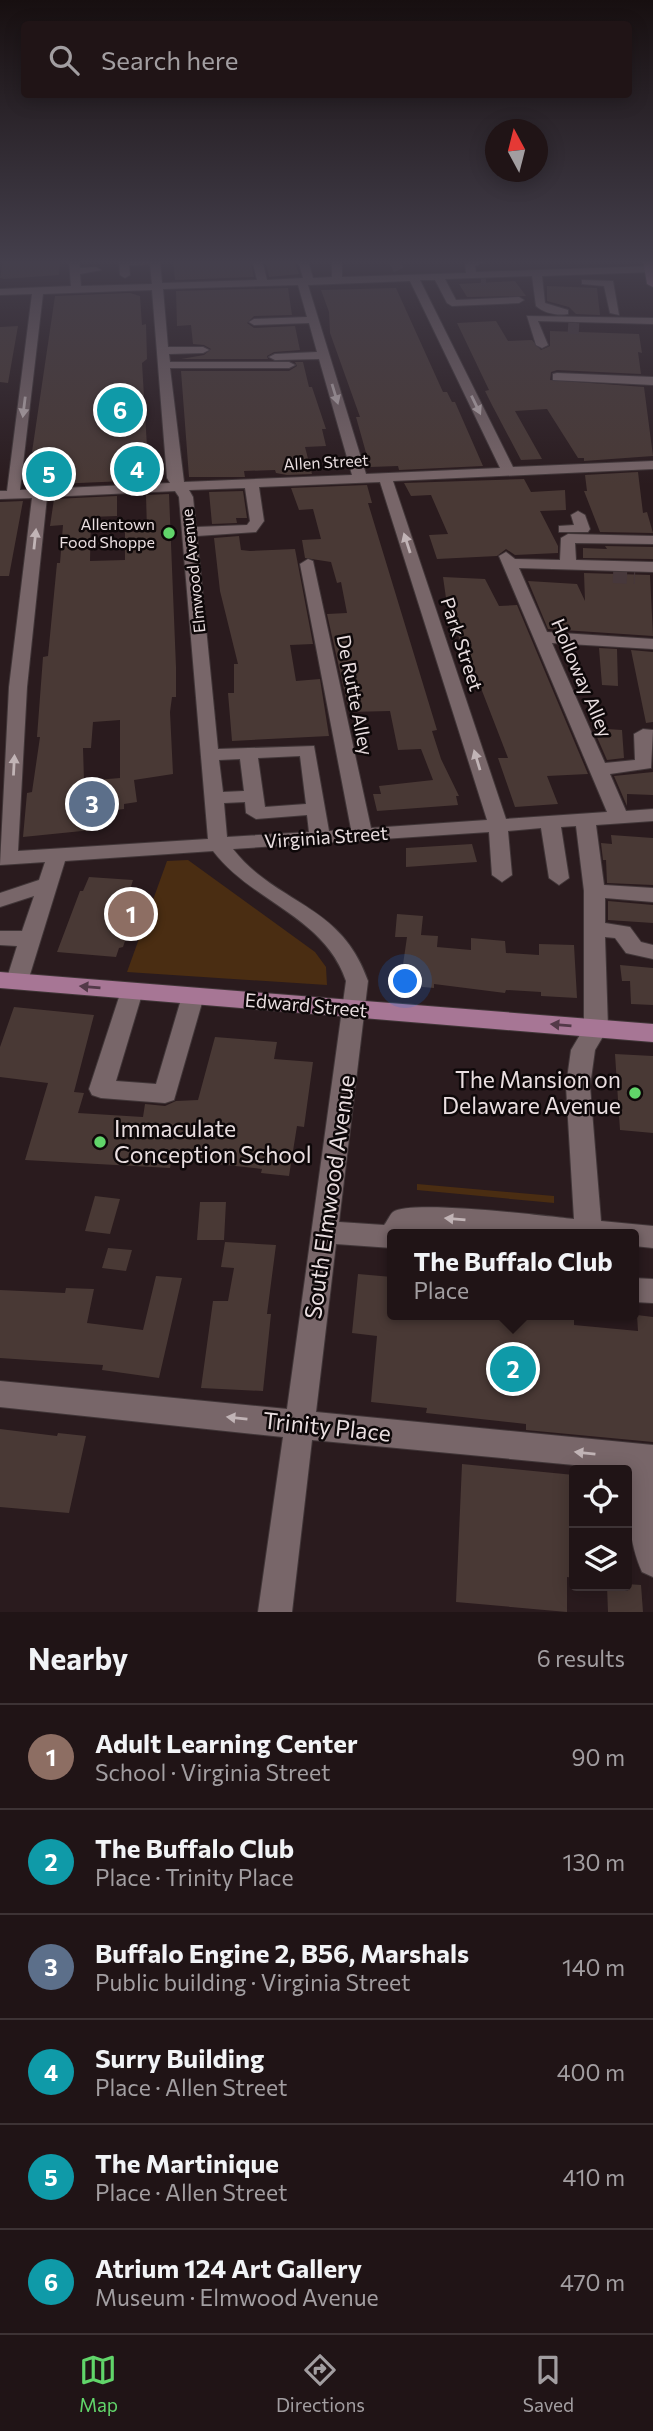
<!DOCTYPE html>
<meta charset="utf-8">
<style>
body{margin:0;font-family:Commissioner,sans-serif;background:#281d1f;color:#f1f3f6}
.controls{position:absolute;right:21px;bottom:21px;display:grid;overflow:hidden;border-radius:7px;box-shadow:0 4px 18px #0003}
.controls button{width:63px;height:63px;display:grid;place-items:center;padding:0;border:0;border-bottom:2px solid #3d3335;background:#201416;color:#f1f3f6;font:35px sans-serif}
.compass{position:absolute;left:485px;top:119px;width:63px;height:63px;border-radius:50%;background:#201416;box-shadow:0 4px 18px #0003;rotate:353deg}
.you{position:absolute;left:406px;top:982px;width:24px;height:24px;margin:-18px;border:5px solid #fff;border-radius:50%;background:#1a73e8;box-shadow:0 0 0 10px #1a73e833}
.badge{display:grid;place-items:center;width:46px;height:46px;border-radius:50%;background:#61d56a;color:#fff;font-size:23px;font-weight:700}
.pin{position:absolute;translate:-50% -50%;border:4px solid #fff;box-shadow:0 2px 7px #0006}
.popup{position:absolute;left:387px;top:1229px;width:252px;height:91px;box-sizing:border-box;display:grid;place-content:center;border-radius:7px;background:#201416;filter:drop-shadow(0 2px 5px #0005);font-size:23px;white-space:nowrap;color:#a29ea1}
.popup b{font-size:26px;color:#f1f3f6}
.popup::after{content:'';position:absolute;left:50%;top:100%;margin-left:-14px;border:14px solid transparent;border-top-color:#201416}
.list{margin:0;padding:0;list-style:none}
h2{display:flex;justify-content:space-between;align-items:center;height:91px;margin:0;padding:0 28px;font-size:30px}
h2 small{font-size:23px;font-weight:400;color:#a29ea1}
.list li{display:grid;grid-template-columns:46px 1fr auto;gap:21px;align-items:center;box-sizing:border-box;height:105px;padding:0 28px;border-top:2px solid #3d3335}
.list b{display:block;font-size:26px;white-space:nowrap}
.list p{margin:0;font-size:23px;white-space:nowrap;color:#a29ea1}
.list em{font-size:23px;font-style:normal;color:#a29ea1}
.icon{flex:none;width:38px;height:38px;fill:none;stroke:currentColor;stroke-width:2;stroke-linecap:round;stroke-linejoin:round}
.map{position:relative;flex:none;width:653px;height:1612px;overflow:hidden}
.search{position:absolute;background:#201416;box-shadow:0 4px 18px #0003;left:21px;right:21px;top:21px;height:77px;display:flex;align-items:center;gap:18px;box-sizing:border-box;padding:0 24px;border-radius:7px;color:#a29ea1;font-size:26px}
.sheet{height:721px;background:#201416}
nav{display:flex;justify-content:space-around;align-items:center;box-sizing:border-box;height:98px;border-top:2px solid #3d3335;background:#201416;font-size:19px;color:#a29ea1}
nav a{display:grid;justify-items:center;gap:4px}
nav .on{color:#61d56a}
.map>svg:first-child{display:block}
</style>
<div class="map">
<svg width="653" height="1612" viewBox="0 0 653 1612">
<rect width="100%" height="100%" fill="#2a1b1e"/>
<path fill="#4a2d12" d="M188,860L315,952L326,967L327,985L127,972L167,861Z
M417,1184L554,1196V1203L417,1190Z"/>
<path fill="#493935" fill-rule="evenodd" d="M3,260H60L59,275L4,279L0,278Z
M173,260H250L254,277L175,280Z
M265,260H294L299,274L269,277Z
M515,281L526,296L467,297L459,284Z
M547,286L597,288L600,315L576,314L569,307L547,301Z
M288,288L292,315L254,316L247,323L254,328L295,326L300,350L274,352L267,356L268,359H181L204,355L211,349L204,345L193,344L191,325L177,326L176,291Z
M396,288L443,392H447L452,402H455L483,466L399,470L398,466L370,467L356,417H360L330,333L329,312L321,290Z
M130,293L140,296L142,325L146,324L147,359L142,363L149,480L32,485L34,452H32L55,296Z
M496,321L508,341L532,340L541,350L550,346V331L639,334L642,353L638,352L641,374L557,370L551,372L550,380L644,387L653,456L584,461V458H578L547,409L515,411L542,459L521,460L492,405L485,391L489,390L457,323Z
M18,326L8,383L0,382V327Z
M295,362H303L309,387H312L326,429H322L326,446L305,447L312,474L287,475L276,473L275,470L244,471L245,477H189L181,371H289L297,366Z
M638,472L643,513L647,512L653,533L600,532L584,491H587L585,475Z
M524,479L531,492L565,490L566,510L540,511L558,546V553L515,555L506,549L497,556L437,559L429,535L448,534L431,495L411,496L404,483Z
M367,485L372,503H368L437,730L432,731L441,759L459,796H456L458,805L377,811L373,794H381L379,786L433,780L421,749L398,750L390,711L349,712L327,614L347,613L341,582L337,583L331,562L305,558L302,540L321,539L313,509L299,510L291,488Z
M243,491L247,518H236L237,523L212,524L209,492Z
M169,494L176,667V697H172L170,712L173,774L134,780L137,802L124,804V809L108,811V818L91,820L92,830L23,837L27,793L32,792L40,737H37L43,657L48,656L57,563H60L63,525L50,526L54,499L117,496V516L91,517L90,561L125,560V532L147,531L146,495ZM120,720V778L84,781L83,748H91L93,722Z
M23,501L9,576H0V502Z
M239,536L241,550L250,551L295,549L313,644L290,645L296,681L320,679L329,736L232,741L228,693H234V664H238L220,591L214,538Z
M605,546L653,547V559L583,558V548L607,549Z
M584,573L650,575L653,636L548,629L528,581L577,584L585,601Z
M443,577L485,579L499,606L517,605L588,774L547,776L558,804L515,807L498,758H508L467,652L462,646L455,627L458,626L446,598Z
M599,648L617,649L618,686L602,685Z
M631,650L653,652V722L646,723Z
M593,728L622,730L624,758L607,760Z
M653,772V795L627,794V806L614,776Z
M611,835L653,838V885L607,883L606,860H603L601,843L612,844Z
M472,844L477,862L406,867V848Z
M89,877L133,880L129,893L141,894L123,947L119,948L116,957L57,952L80,891H83Z
M608,901L653,905V923L608,920Z
M397,914L423,916L421,935L438,936L437,947L471,950V938L505,941L506,953L539,955V944L574,945L577,998L541,996V992L506,990L505,993L434,984V988L400,985L407,937H395Z
M620,965L653,968V1005L631,1004L630,981H622Z
M14,1007L94,1015L74,1092L84,1093L78,1113L143,1117L145,1104L165,1106L176,1101L198,1100L215,1037L277,1042L274,1059L313,1062L304,1127L297,1126L289,1176L261,1173L262,1169L172,1159L170,1168L25,1160L48,1083L0,1077V1047Z
M615,1054L653,1056V1133L620,1130Z
M95,1196L120,1199L110,1234L85,1231Z
M200,1202H226L224,1240H197Z
M225,1242L276,1245L267,1314H271L263,1391L201,1388L213,1301H228L234,1268L221,1267Z
M108,1248L132,1250L126,1271L102,1268Z
M358,1274L392,1277V1315H574V1325L638,1331L637,1315L653,1317V1442L526,1430V1424L426,1413L427,1408L371,1402L377,1336L352,1333Z
M156,1276L182,1278L159,1378L102,1370L103,1365L0,1358V1290L65,1293L66,1288L94,1289L87,1323L143,1330Z
M0,1429L57,1436L58,1433L86,1436L69,1513L0,1507Z
M462,1464L574,1475V1578L567,1577V1612L456,1602Z
M627,1584L641,1585L643,1612H608L607,1586Z"/>
<g fill="none" stroke-linecap="round" stroke-linejoin="round">
<path stroke="#47383b" stroke-width="11" stroke-dasharray="11 5" stroke-linecap="butt" d="M394,260L399,270
M481,281H486
M568,328L584,329"/>
<path stroke="#47383b" stroke-width="14" stroke-dasharray="14 7" stroke-linecap="butt" d="M613,576L635,577"/>
<g stroke="#413638" stroke-width="2">
<path id="minor" d="M69,260H79L80,268L96,267L101,270L80,274L81,286L152,284L150,264L129,265L130,275L125,278L120,275L119,262L122,260H160L162,283L257,280L252,260H262L267,280L303,278L298,260H308L313,278L332,277V260H342V277L466,273L465,264L474,260H488L475,266L476,272L653,266V272L542,276L545,303L568,310V314C557,316 544,313 536,306L532,276L445,279L456,300L519,297L524,300L519,303L452,306L447,303L435,280H420L513,467L653,461V469L393,481L506,819L607,812L499,556L506,552L515,559L560,560L561,538L568,534L653,536V544L575,543L576,560L653,562V572L519,568L547,632L653,639V649L552,643L605,763L635,760L634,734L643,729L653,730L651,768L610,774L626,811L653,809V821L596,825L604,885L653,888V902L605,898V923L630,927L641,942L653,945V959L626,953L615,938L605,937L608,1028L595,1050L590,1086L601,1221L653,1226V1248L634,1246V1234H501L410,1230L407,1234H392V1248L336,1244L316,1412L653,1445V1577L642,1572C628,1541 627,1504 627,1470L312,1440L292,1612H258L283,1437L0,1407V1381L287,1409L346,981C324,916 253,903 213,851L65,861L28,981L25,986H9L6,981L17,946L0,945V931H22L34,896L0,907V893L39,880L45,862L0,865L9,687L32,498L0,499V491H7L32,294L0,295V289L71,286ZM410,281L500,468L366,474L308,285ZM298,285L307,317L254,319L249,322L254,325L309,323L317,352L275,354L269,357L275,360L319,359L352,475L184,482L170,368H289L295,365L289,362H170L169,354L203,353L209,350L203,347H168L163,289ZM152,290L167,478L170,483L20,490L43,294ZM380,482L487,820L371,828L313,561L308,559L300,564L351,829L329,831L314,746L218,749L197,536L256,532L264,521L259,487ZM245,488L250,521L247,525L196,527L193,497L189,490ZM175,491L179,497L208,839L18,851L27,687L47,497ZM300,756L306,804L265,807L258,758ZM240,759L244,791L223,792L219,760ZM245,802L246,813L256,819L307,815L309,832L227,837L224,803ZM576,826L584,891V1028L571,1050L566,1086L574,1219C546,1216 410,1199 393,1212C390,1214 387,1222 384,1225L339,1222L368,981C341,903 277,905 233,849L489,832L492,875L502,882L512,875L508,831L541,828L549,878L559,885L569,878L561,827Z
M582,280L613,281L619,315L610,313L604,286L582,284Z
M527,316L653,318V324L538,321L548,345L542,348L536,345Z
M557,373L653,377V385L553,380V374Z
M578,511L585,515L590,529L588,532H559V526L574,525L571,515Z
M132,983L140,985L143,991L116,1081L156,1084L182,996L185,990H201L204,996L174,1100L165,1103L101,1098L92,1095L89,1089L121,991L124,985Z
M634,1278L653,1279V1303L634,1302Z"/>
</g>
<g stroke="#413638" stroke-width="2">
<path id="major" d="M643,260H653V287L647,284Z
M0,972L653,1024V1042L0,988Z"/>
</g>
<use href="#minor" fill="#786669" fill-rule="evenodd"/>
<use href="#major" fill="#a77695" fill-rule="evenodd"/>
</g>
<defs><path id="oneway-solid" d="M-6-.8H1V-3.2L6.5 0L1 3.2V.8H-6Z" transform="scale(1.75)"/></defs>
<g fill="#c1b4b6">
<use href="#oneway-solid" transform="translate(335 394) rotate(73)"/>
<use href="#oneway-solid" transform="translate(476 405) rotate(64)"/>
<use href="#oneway-solid" transform="translate(24 407) rotate(97)"/>
<use href="#oneway-solid" transform="translate(35 539) rotate(-84)"/>
<use href="#oneway-solid" transform="translate(407 543) rotate(-108)"/>
<use href="#oneway-solid" transform="translate(477 760) rotate(-107)"/>
<use href="#oneway-solid" transform="translate(14 765) rotate(-87)"/>
<use href="#oneway-solid" transform="translate(455 1219) rotate(-175)"/>
<use href="#oneway-solid" transform="translate(237 1418) rotate(-174)"/>
<use href="#oneway-solid" transform="translate(585 1453) rotate(-174)"/>
</g>
<g fill="#533948">
<use href="#oneway-solid" transform="translate(90 987) rotate(-175)"/>
<use href="#oneway-solid" transform="translate(561 1025) rotate(-175)"/>
</g>
<linearGradient id="sky" x2="0" y2="1"><stop stop-color="#170f10"/><stop offset="0.54" stop-color="#443f4c"/><stop offset="1" stop-color="#443f4c" stop-opacity="0"/></linearGradient>
<rect width="653" height="485" fill="url(#sky)"/>
<g fill="#61d56a" stroke="#0e0809" stroke-width="2.5">
<circle cx="169" cy="533" r="7"/>
<circle cx="635" cy="1093" r="7"/>
<circle cx="100" cy="1142" r="7"/>
</g>
<g text-anchor="middle" stroke-width="5" stroke-linejoin="round" paint-order="stroke">
<g font-size="16" fill="#e9dee0" stroke="#0e0809">
<text transform="translate(326 462) rotate(-3)" y="6">Allen Street</text>
<text transform="translate(193 571) rotate(-96)" y="6">Elmwood Avenue</text>
</g>
<g font-size="16" fill="#e9dee0" stroke="#0e0809" text-anchor="end">
<text x="155" y="530">Allentown<tspan x="155" dy="18">Food Shoppe</tspan></text>
</g>
<g font-size="19" fill="#e9dee0" stroke="#0e0809">
<text transform="translate(462 644) rotate(72)" y="7">Park Street</text>
<text transform="translate(582 678) rotate(67)" y="7">Holloway Alley</text>
<text transform="translate(355 695) rotate(79)" y="7">De Rutte Alley</text>
<text transform="translate(326 837) rotate(-4)" y="7">Virginia Street</text>
<text transform="translate(306 1005) rotate(5)" y="7">Edward Street</text>
</g>
<g font-size="23" fill="#e9dee0" stroke="#0e0809" text-anchor="end">
<text x="621" y="1088">The Mansion on<tspan x="621" dy="26">Delaware Avenue</tspan></text>
<text x="114" y="1137" text-anchor="start">Immaculate<tspan x="114" dy="26">Conception School</tspan></text>
</g>
<g font-size="23" fill="#e9dee0" stroke="#0e0809">
<text transform="translate(330 1197) rotate(-82)" y="8">South Elmwood Avenue</text>
<text transform="translate(327 1427) rotate(6)" y="8">Trinity Place</text>
</g>
</g>
</svg>
<div class="controls">
<button><svg class="icon" aria-label="locate" viewBox="0 0 24 24"><circle cx="12" cy="12" r="6"/><path d="M12 2v4M12 18v4M2 12h4M18 12h4"/></svg></button>
<button><svg class="icon" aria-label="layers" viewBox="0 0 24 24"><path d="M12 4l9 5-9 5-9-5zM3 14l9 5 9-5"/></svg></button>
</div>
<svg class="compass" viewBox="-18 -18 36 36"><path d="M0-13l5 13h-10z" fill="#e53935"/><path d="M0 13l5-13h-10z" fill="#a29ea1"/></svg>
<div class="you"></div>
<div class="pin badge" style="left:131px;top:914px;background:#8d6e63">1</div>
<div class="pin badge" style="left:513px;top:1369px;background:#0f9aa8">2</div>
<div class="popup"><b>The Buffalo Club</b>Place</div>
<div class="pin badge" style="left:92px;top:804px;background:#5c6f8a">3</div>
<div class="pin badge" style="left:137px;top:469px;background:#0f9aa8">4</div>
<div class="pin badge" style="left:49px;top:474px;background:#0f9aa8">5</div>
<div class="pin badge" style="left:120px;top:410px;background:#0f9aa8">6</div>
<div class="search"><svg class="icon" aria-label="search" viewBox="0 0 24 24"><circle cx="10" cy="10" r="6"/><path d="M15 15l6 6"/></svg>Search here</div>
</div>
<section class="sheet">
<h2>Nearby<small>6 results</small></h2>
<ul class="list">
<li><span class="badge" style="background:#8d6e63">1</span><div><b>Adult Learning Center</b><p>School · Virginia Street</p></div><em>90 m</em></li>
<li><span class="badge" style="background:#0f9aa8">2</span><div><b>The Buffalo Club</b><p>Place · Trinity Place</p></div><em>130 m</em></li>
<li><span class="badge" style="background:#5c6f8a">3</span><div><b>Buffalo Engine 2, B56, Marshals</b><p>Public building · Virginia Street</p></div><em>140 m</em></li>
<li><span class="badge" style="background:#0f9aa8">4</span><div><b>Surry Building</b><p>Place · Allen Street</p></div><em>400 m</em></li>
<li><span class="badge" style="background:#0f9aa8">5</span><div><b>The Martinique</b><p>Place · Allen Street</p></div><em>410 m</em></li>
<li><span class="badge" style="background:#0f9aa8">6</span><div><b>Atrium 124 Art Gallery</b><p>Museum · Elmwood Avenue</p></div><em>470 m</em></li>
</ul>
</section>
<nav>
<a class="on"><svg class="icon" aria-label="map" viewBox="0 0 24 24"><path d="M3 6l6-2 6 2 6-2v14l-6 2-6-2-6 2zM9 4v14M15 6v14"/></svg>Map</a>
<a><svg class="icon" aria-label="directions" viewBox="0 0 24 24"><path d="M12 3l9 9-9 9-9-9zM9 14v-3h6M13 9l2 2-2 2"/></svg>Directions</a>
<a><svg class="icon" aria-label="saved" viewBox="0 0 24 24"><path d="M7 4h10v16l-5-4-5 4z"/></svg>Saved</a>
</nav>
